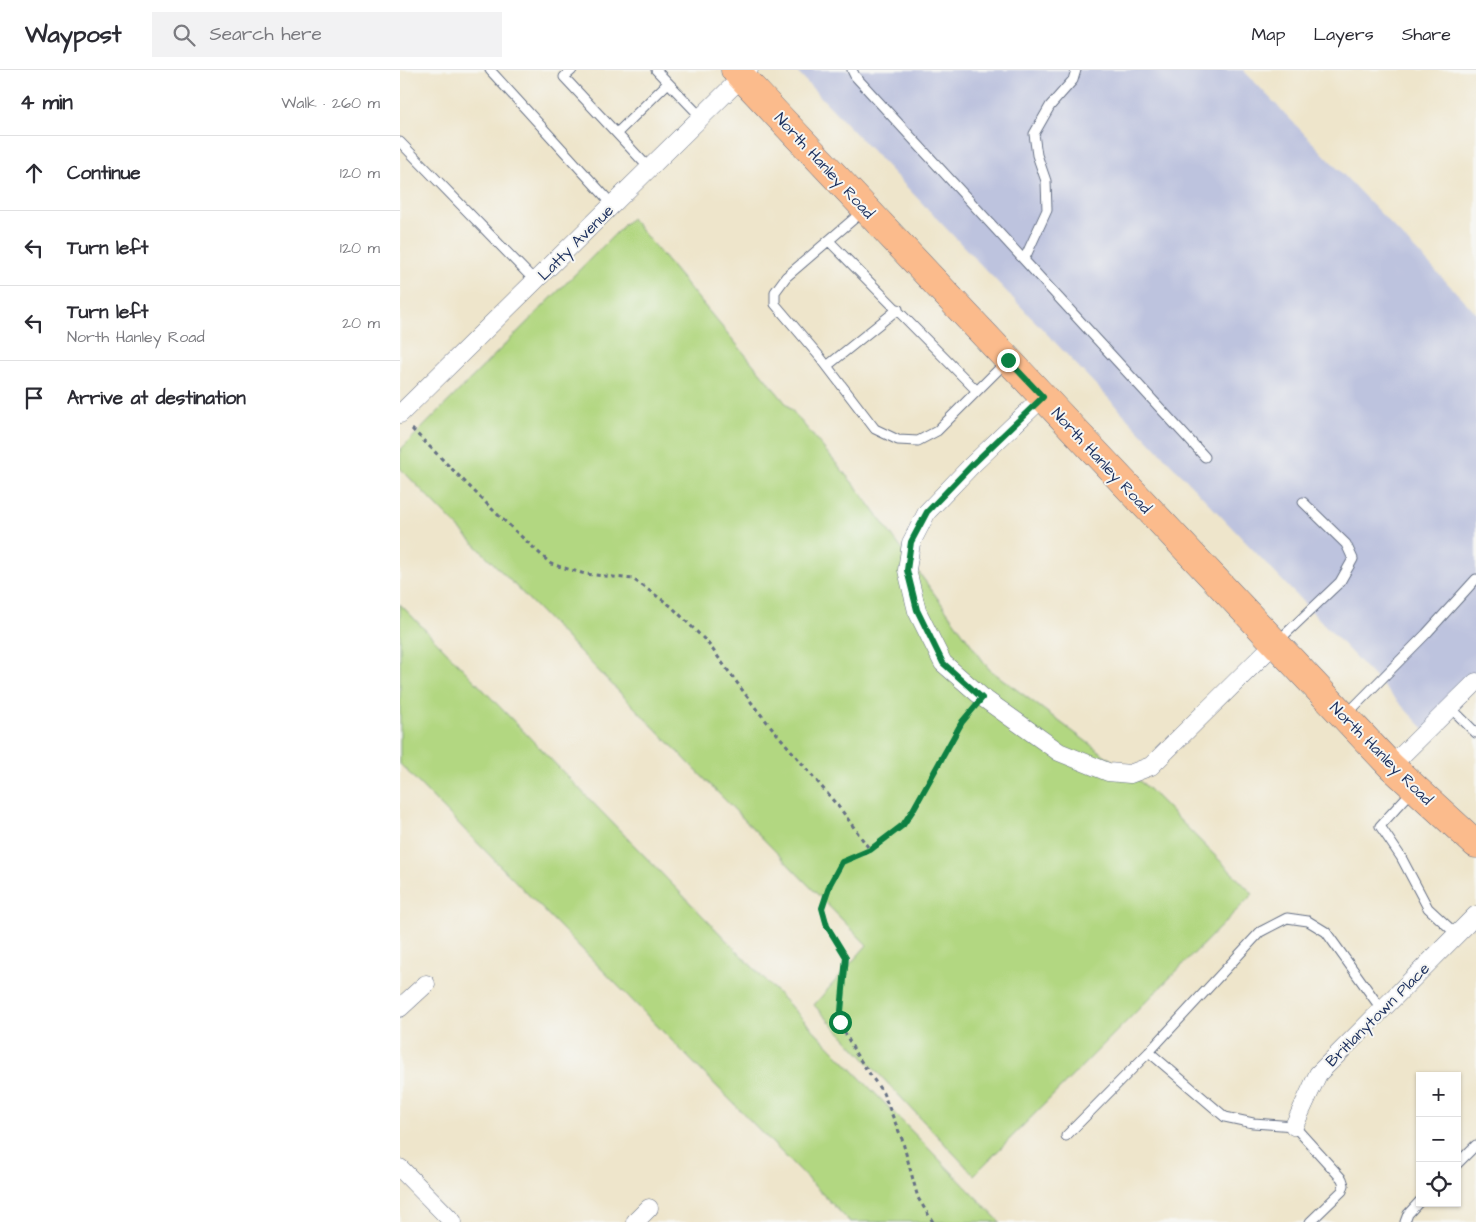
<!DOCTYPE html>
<meta charset="utf-8">
<style>
body{margin:0;font-family:"Architects Daughter",sans-serif;background:#f2f2f3;color:#2b2b33}
.controls{position:absolute;right:15px;bottom:15px;display:grid;overflow:hidden;border-radius:0px;box-shadow:0 1px 4px #0004}
.controls button{width:45px;height:45px;display:grid;place-items:center;padding:0;border:0;border-bottom:1px solid #e1e1e2;background:#fff;color:#2b2b33;font:25px sans-serif}
.stop{position:absolute;width:15px;height:15px;margin:-11px;border:4px solid #0b8043;border-radius:50%;background:#fff}
.stop.end{background:#0b8043;border-color:#fff;box-shadow:0 1px 5px #0008}
.list{margin:0;padding:0;list-style:none}
h2{display:flex;justify-content:space-between;align-items:center;height:65px;margin:0;padding:0 20px;font-size:21px}
h2 small{font-size:16px;font-weight:400;color:#7c7c81}
.list li{display:grid;grid-template-columns:32px 1fr auto;gap:15px;align-items:center;box-sizing:border-box;height:75px;padding:0 20px;border-top:1px solid #e1e1e2}
.list b{display:block;font-size:19px;white-space:nowrap}
.list p{margin:0;font-size:16px;white-space:nowrap;color:#7c7c81}
.list em{font-size:16px;font-style:normal;color:#7c7c81}
.icon{flex:none;width:28px;height:28px;fill:none;stroke:currentColor;stroke-width:2;stroke-linecap:round;stroke-linejoin:round}
.map{position:relative;flex:none;width:1076px;height:1152px;overflow:hidden}
header{display:flex;align-items:center;gap:30px;box-sizing:border-box;height:70px;padding:0 25px;background:#fff;border-bottom:1px solid #e1e1e2}
header strong{font-size:24px}
nav{display:flex;gap:28px;margin-inline-start:auto;font-size:18px}
.search{width:350px;height:45px;background:#f2f2f3;display:flex;align-items:center;gap:12px;box-sizing:border-box;padding:0 18px;border-radius:0px;color:#7c7c81;font-size:19px}
main{display:flex}
aside{flex:1;background:#fff}
.map>svg:first-child{display:block}
</style>
<header>
<strong>Waypost</strong>
<div class="search"><svg class="icon" aria-label="search" viewBox="0 0 24 24"><circle cx="10" cy="10" r="6"/><path d="M15 15l6 6"/></svg>Search here</div>
<nav><a>Map</a><a>Layers</a><a>Share</a></nav>
</header>
<main>
<aside>
<h2>4 min<small>Walk · 260 m</small></h2>
<ul class="list">
<li><svg class="icon" aria-label="ahead" viewBox="0 0 24 24"><path d="M12 20V5M6 11l6-6 6 6"/></svg><div><b>Continue</b></div><em>120 m</em></li>
<li><svg class="icon" aria-label="left" viewBox="0 0 24 24"><path d="M17 20v-9H6M10 6l-5 5 5 5"/></svg><div><b>Turn left</b></div><em>120 m</em></li>
<li><svg class="icon" aria-label="left" viewBox="0 0 24 24"><path d="M17 20v-9H6M10 6l-5 5 5 5"/></svg><div><b>Turn left</b><p>North Hanley Road</p></div><em>20 m</em></li>
<li><svg class="icon" aria-label="arrive" viewBox="0 0 24 24"><path d="M6 21V4h12l-3 4 3 4H6"/></svg><div><b>Arrive at destination</b></div></li>
</ul>
</aside>
<div class="map">
<svg width="1076" height="1152" viewBox="0 0 1076 1152">
<rect width="100%" height="100%" fill="#f6f6f2"/>
<filter id="ink" filterUnits="userSpaceOnUse"><feTurbulence type="fractalNoise" baseFrequency=".02" numOctaves="2"/><feDisplacementMap in="SourceGraphic" scale="10" xChannelSelector="R" yChannelSelector="G"/><feConvolveMatrix kernelMatrix="1 2 1 2 8 2 1 2 1" color-interpolation-filters="sRGB"/></filter>
<filter id="wash" filterUnits="userSpaceOnUse"><feTurbulence type="fractalNoise" baseFrequency=".0096" numOctaves="4" result="noise"/><feDisplacementMap in="SourceGraphic" scale="20" xChannelSelector="R" yChannelSelector="G"/><feGaussianBlur stdDeviation="1.12" result="paint"/><feColorMatrix in="noise" values="0 0 0 0 0 0 0 0 0 0 0 0 0 0 0 0 0 1.4 0 .05"/><feComposite in="paint" operator="in"/></filter>
<g filter="url(#wash)">
<rect width="100%" height="100%" fill="#eee5cb"/>
<path fill="#bdc3de" d="M395,0H843L1076,243V612L1026,661Z"/>
<path fill="#b2d781" stroke="#668370" d="M231,148L461,423L589,599L746,716L853,824L574,1105L414,935L467,875L0,398V380Z
M0,534L600,1152H450L0,694Z"/>
</g>
<g filter="url(#ink)">
<g fill="none" stroke-linecap="round" stroke-linejoin="round">
<g stroke="#656f84" stroke-width="11">
<path id="lane" d="M90,0L212,134
M172,0L164,7L249,98
M256,0L301,47
M452,0L455,6L624,190
M676,0L673,10L650,36L634,64L637,85L646,111L647,140L624,190L805,387
M217,63L268,13
M0,72L135,211
M463,141L386,207L375,222V234L420,287L475,359L498,370L518,371L537,361L606,292
M429,171L577,321
M427,296L498,239
M877,572L940,512L953,489L946,474L903,432
M1050,637L1076,663
M946,645L1026,564L1076,509
M1013,720L980,756L1001,787L1028,838L1056,864
M749,982L860,862L887,848L908,851L926,862L982,940
M666,1066L749,982L825,1047L853,1053L894,1056L942,1109L944,1115L942,1121L910,1152
M1057,1094L1076,1075
M1005,1152L1008,1144L1020,1131"/>
</g>
<g stroke="#656f84" stroke-width="19">
<path id="street" d="M643,327L572,395L527,442L511,473L507,500L517,541L543,593L582,627L659,682L708,702L730,704L751,696L875,573
M0,344L349,0
M991,696L1076,612
M0,938L26,914
M894,1056L918,1004L1076,845
M0,1098L53,1152
M235,1152L249,1138"/>
</g>
<g stroke="#656f84" stroke-width="29">
<path id="primary" d="M335,0L991,696L1076,774"/>
</g>
<path stroke="#656f84" stroke-width="3" stroke-dasharray="4 4" stroke-linecap="butt" d="M12,359L96,443L151,494L185,504L233,509L271,536L307,572L357,640L442,741L470,780
M533,1152L518,1128L502,1069L483,1023L456,984L440,953L446,887L427,856L422,838L430,814L442,792L470,780L503,755L513,740L562,652L571,642"/>
<use href="#lane" stroke="#fff" stroke-width="9"/>
<use href="#street" stroke="#fff" stroke-width="18"/>
<use href="#primary" stroke="#fbbb8c" stroke-width="28"/>
</g>
</g>
<g fill="none" stroke-linecap="round" stroke-linejoin="round" filter="url(#ink)">
<path stroke="#0b8043" stroke-width="6" d="M440,952L446,887L427,856L422,838L430,814L442,792L470,780L503,755L513,740L562,652L582,628L543,593L517,540L507,500L511,472L527,442L572,395L643,327L608,290"/>
</g>
<g text-anchor="middle" stroke-width="4" stroke-linejoin="round" paint-order="stroke">
<g font-size="16" fill="#1b2f5e" stroke="#f6f6f2">
<text transform="translate(425 95) rotate(47)" y="6">North Hanley Road</text>
<text transform="translate(175 172) rotate(-45)" y="6">Latty Avenue</text>
<text transform="translate(702 390) rotate(47)" y="6">North Hanley Road</text>
<text transform="translate(982 683) rotate(45)" y="6">North Hanley Road</text>
<text transform="translate(977 944) rotate(-45)" y="6">Britlanytown Place</text>
</g>
</g>
</svg>
<div class="controls">
<button>+</button>
<button>−</button>
<button><svg class="icon" aria-label="locate" viewBox="0 0 24 24"><circle cx="12" cy="12" r="6"/><path d="M12 2v4M12 18v4M2 12h4M18 12h4"/></svg></button>
</div>
<div class="stop" style="left:440px;top:952px"></div>
<div class="stop end" style="left:608px;top:290px"></div>
</div>
</main>
